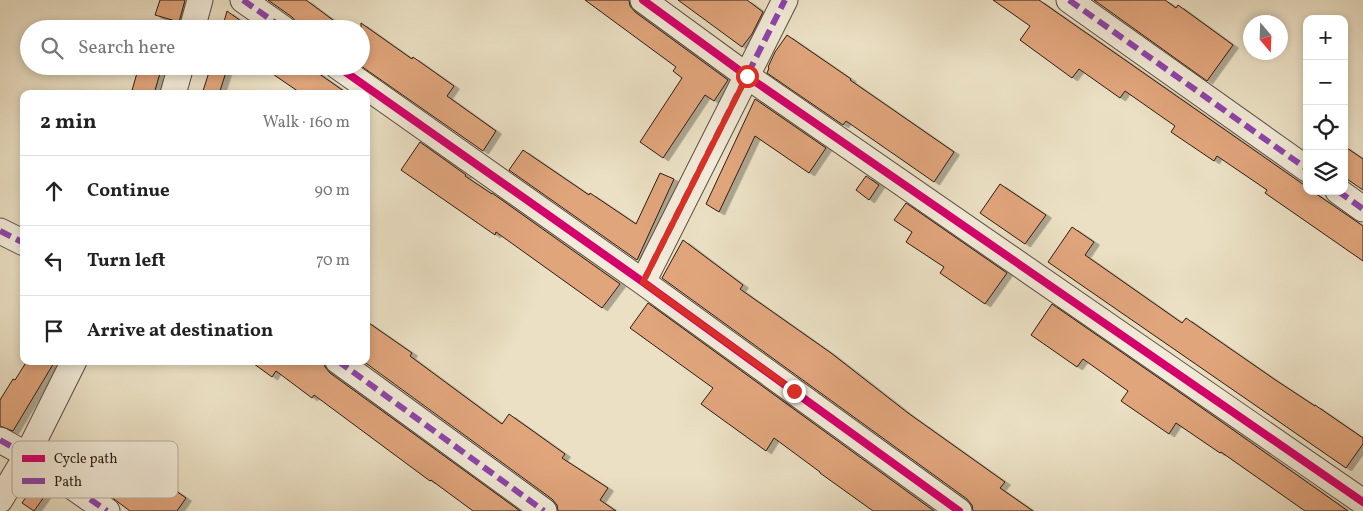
<!DOCTYPE html>
<meta charset="utf-8">
<style>
body{margin:0;font-family:Vollkorn,serif;background:#f2f2f2;color:#222}
.controls{position:absolute;right:15px;top:15px;display:grid;overflow:hidden;border-radius:10px;box-shadow:0 2px 8px #0003}
.controls button{width:45px;height:45px;display:grid;place-items:center;padding:0;border:0;border-bottom:1px solid #e0e0e0;background:#fff;color:#222;font:25px sans-serif}
.compass{position:absolute;left:1243px;top:15px;width:45px;height:45px;border-radius:50%;background:#fff;box-shadow:0 2px 8px #0003;rotate:161deg}
.stop{position:absolute;width:15px;height:15px;margin:-11px;border:4px solid #d93025;border-radius:50%;background:#fff}
.stop.end{background:#d93025;border-color:#fff;box-shadow:0 1px 5px #0008}
.list{margin:0;padding:0;list-style:none}
h2{display:flex;justify-content:space-between;align-items:center;height:65px;margin:0;padding:0 20px;font-size:21px}
h2 small{font-size:16px;font-weight:400;color:#767676}
.list li{display:grid;grid-template-columns:32px 1fr auto;gap:15px;align-items:center;box-sizing:border-box;height:70px;padding:0 20px;border-top:1px solid #e0e0e0}
.list b{display:block;font-size:19px;white-space:nowrap}
.list em{font-size:16px;font-style:normal;color:#767676}
.icon{flex:none;width:28px;height:28px;fill:none;stroke:currentColor;stroke-width:2;stroke-linecap:round;stroke-linejoin:round}
.map{position:relative;flex:none;width:1363px;height:511px;overflow:hidden}
.search{position:absolute;background:#fff;box-shadow:0 2px 8px #0003;left:20px;top:20px;width:350px;height:55px;display:flex;align-items:center;gap:12px;box-sizing:border-box;padding:0 18px;border-radius:28px;color:#767676;font-size:19px}
.panel{position:absolute;background:#fff;box-shadow:0 2px 8px #0003;left:20px;top:90px;width:350px;height:275px;border-radius:10px}
.map>svg:first-child{display:block}
</style>
<div class="map">
<svg width="1363" height="511" viewBox="0 0 1363 511">
<defs>
<filter id="shadow"><feDropShadow dx="5.5" dy="3" stdDeviation="0" flood-color="#0004"/></filter>
</defs>
<rect width="100%" height="100%" fill="#ebe0c4"/>
<filter id="stains"><feTurbulence type="fractalNoise" baseFrequency=".004" numOctaves="4"/><feColorMatrix values="0 0 0 0 .2 0 0 0 0 .09 0 0 0 0 .02 0 0 0 .5 -.17"/></filter>
<radialGradient id="worn" r=".72"><stop offset=".6" stop-color="#630" stop-opacity="0"/><stop offset="1" stop-color="#630" stop-opacity=".3"/></radialGradient>
<path fill="#e1a57c" stroke="#2d1c14" filter="url(#shadow)" d="M160,0H185L179,22L155,15Z
M268,0H306L345,29H300L298,27L297,23L292,17Z
M585,0H629L630,6L635,12L728,80L714,101L705,95L663,158L640,142L682,78L673,71L676,67Z
M678,0H747L763,12L752,34L742,47Z
M993,0H1039L1307,187V191H1312L1363,226V261L1265,193L1267,190L1217,156L1214,161L1171,132L1175,126L1125,91L1120,98L1079,69L1072,78L1020,40L1030,26Z
M1094,0H1165L1176,8L1178,5L1233,45L1207,81Z
M227,11L252,29H222Z
M361,23L412,59L413,57L454,86L447,96L496,131L483,151L361,66Z
M787,35L851,79L850,80L954,152L934,182L846,121L843,125L767,73L769,68L768,67L775,52Z
M139,66H162L154,94H131Z
M211,66H228L219,94H202Z
M261,66H308L348,94H302Z
M755,99L826,148L809,173L755,136L719,212L706,204Z
M420,142L466,175L465,176L492,194V193L620,284L602,308L496,232L495,235L401,170Z
M1344,146L1363,159V190L1344,177Z
M523,150L589,195L590,193L636,224L660,173L674,179L637,260L509,170Z
M866,176L879,185L869,200L856,190Z
M1000,184L1046,215L1025,244L980,213Z
M906,203L1007,273L985,304L940,273L944,267L906,242L912,232L894,220Z
M1072,227L1094,242L1085,255L1182,323L1186,318L1274,379L1315,406V405L1363,438V444L1346,468L1048,262Z
M683,240L743,285L740,289L831,353L908,413L1005,482L1000,488L1033,511H973L972,505L967,499L662,278Z
M648,303L934,511H873L820,473V472L774,438L766,451L701,404L713,388L630,328Z
M1052,304L1192,401L1348,511H1305L1221,452L1220,453L1176,423L1169,434L1121,401L1128,391L1083,359L1077,367L1031,335Z
M366,321L412,353L410,356L502,424L509,414L565,454L562,458L608,488L600,500L616,511H558L557,505L552,499L363,361H366Z
M27,361H55L13,431L0,426V400L13,379L15,380Z
M250,361H324L325,367L330,373L520,511H473L431,480L430,481L314,395L312,398L276,371L272,377Z
M113,452L149,478L152,474L186,498L177,511H130L91,482Z
M36,482L49,490L34,511L22,503Z"/>
<g fill="none" stroke-linecap="round" stroke-linejoin="round">
<g stroke="#5c4d40" stroke-width="27">
<path id="minor" d="M243,0L284,29
M643,0L747,76L1363,502
M1069,0L1307,169
M192,29L200,0
M337,66L643,282L959,511
M173,94L181,66
M1338,191L1363,209
M0,231L24,243
M643,282L785,0
M338,361L544,511
M0,440L27,455L107,511
M0,500L27,455L74,361"/>
</g>
<use href="#minor" stroke="#f2ebd9" stroke-width="25"/>
<path stroke="#8e44ad" stroke-width="6" stroke-dasharray="12 6" stroke-linecap="butt" d="M243,0L284,29
M1069,0L1307,169
M1338,191L1363,209
M0,231L24,243
M643,282L785,0
M338,361L544,511
M0,440L27,455L107,511"/>
<g stroke="#f2ebd9" stroke-width="11">
<path id="cycleway" d="M643,0L747,76L1363,502
M337,66L643,282L959,511"/>
</g>
<use href="#cycleway" stroke="#d6006c" stroke-width="8"/>
</g>
<g fill="none" stroke-linecap="round" stroke-linejoin="round">
<path stroke="#d93025" stroke-width="6" d="M747,76L643,282L794,391"/>
</g>
<rect x="12" y="441" width="166" height="57" rx="8" fill="#f2ebd9" stroke="#b7ad9e" stroke-width="1"/>
<rect x="22" y="455" width="23" height="7" fill="#d6006c"/>
<rect x="22" y="478" width="23" height="6" fill="#8e44ad"/>
<g font-size="14" fill="#2d1c14">
<text x="54" y="463">Cycle path</text>
<text x="54" y="486">Path</text>
</g>
<rect width="100%" height="100%" filter="url(#stains)"/>
<rect width="100%" height="100%" fill="url(#worn)"/>
</svg>
<div class="controls">
<button>+</button>
<button>−</button>
<button><svg class="icon" aria-label="locate" viewBox="0 0 24 24"><circle cx="12" cy="12" r="6"/><path d="M12 2v4M12 18v4M2 12h4M18 12h4"/></svg></button>
<button><svg class="icon" aria-label="layers" viewBox="0 0 24 24"><path d="M12 4l9 5-9 5-9-5zM3 14l9 5 9-5"/></svg></button>
</div>
<svg class="compass" viewBox="-18 -18 36 36"><path d="M0-13l5 13h-10z" fill="#e53935"/><path d="M0 13l5-13h-10z" fill="#767676"/></svg>
<div class="stop" style="left:747px;top:76px"></div>
<div class="stop end" style="left:794px;top:391px"></div>
<div class="search"><svg class="icon" aria-label="search" viewBox="0 0 24 24"><circle cx="10" cy="10" r="6"/><path d="M15 15l6 6"/></svg>Search here</div>
<section class="panel">
<h2>2 min<small>Walk · 160 m</small></h2>
<ul class="list">
<li><svg class="icon" aria-label="ahead" viewBox="0 0 24 24"><path d="M12 20V5M6 11l6-6 6 6"/></svg><div><b>Continue</b></div><em>90 m</em></li>
<li><svg class="icon" aria-label="left" viewBox="0 0 24 24"><path d="M17 20v-9H6M10 6l-5 5 5 5"/></svg><div><b>Turn left</b></div><em>70 m</em></li>
<li><svg class="icon" aria-label="arrive" viewBox="0 0 24 24"><path d="M6 21V4h12l-3 4 3 4H6"/></svg><div><b>Arrive at destination</b></div></li>
</ul>
</section>
</div>
